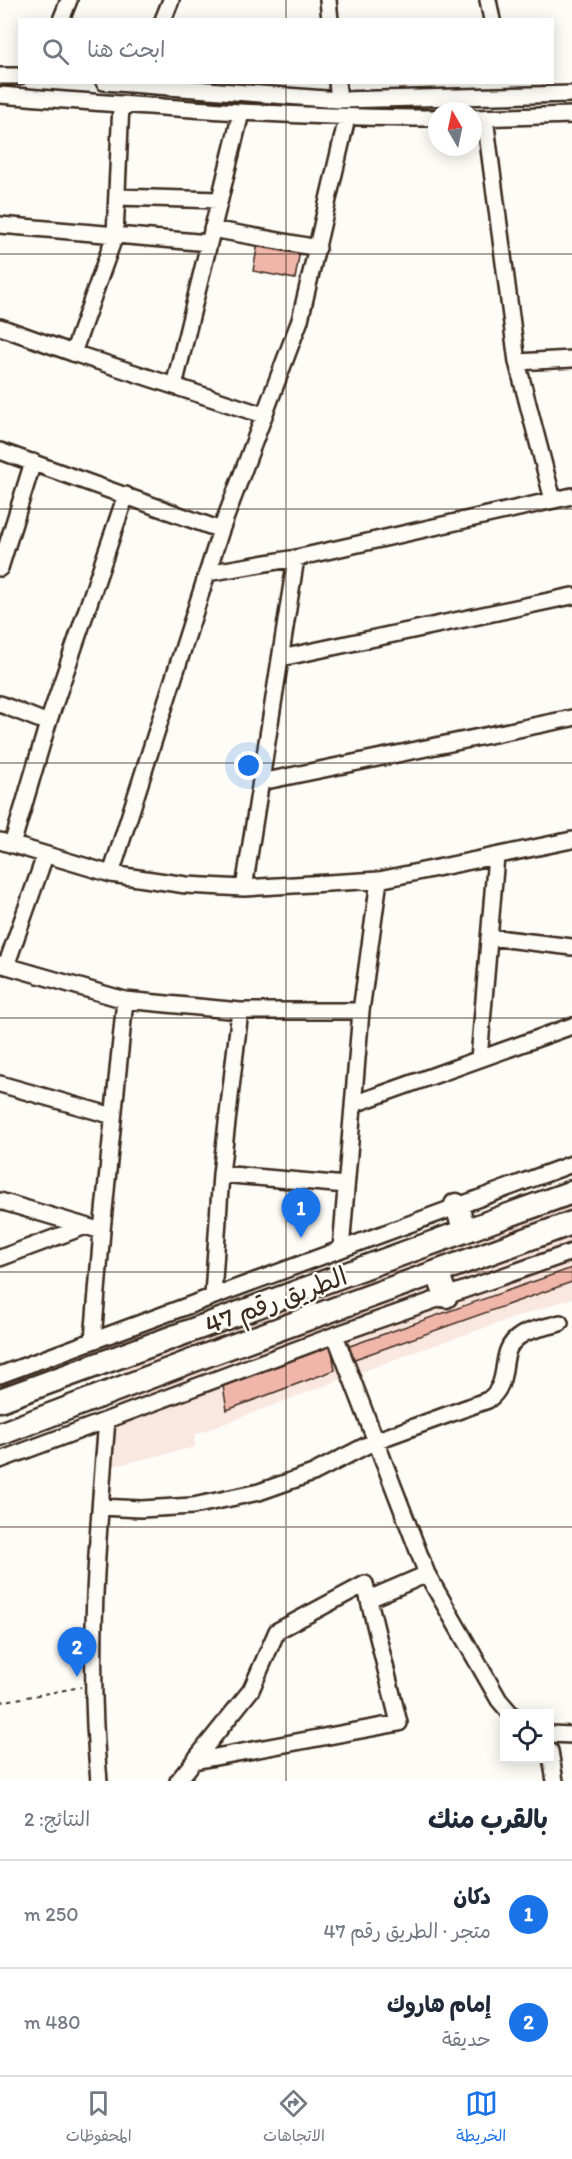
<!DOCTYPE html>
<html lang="ar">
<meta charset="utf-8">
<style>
body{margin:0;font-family:Itim,"Playpen Sans Arabic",sans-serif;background:#f2f2f3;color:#1f2937;direction:rtl}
.controls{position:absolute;right:18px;bottom:18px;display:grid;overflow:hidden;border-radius:0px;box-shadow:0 3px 15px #0003}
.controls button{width:54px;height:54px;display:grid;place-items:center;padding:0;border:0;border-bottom:2px solid #e0e1e3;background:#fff;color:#1f2937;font:30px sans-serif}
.compass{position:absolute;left:428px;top:102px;width:54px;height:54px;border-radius:50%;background:#fff;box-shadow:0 3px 15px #0003;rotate:351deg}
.you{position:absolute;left:249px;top:766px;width:21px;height:21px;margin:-15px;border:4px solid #fff;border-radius:50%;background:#1a73e8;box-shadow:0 0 0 9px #1a73e833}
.badge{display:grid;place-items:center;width:39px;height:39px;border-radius:50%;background:#1a73e8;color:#fff;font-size:20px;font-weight:700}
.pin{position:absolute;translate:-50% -50px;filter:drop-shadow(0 2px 3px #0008)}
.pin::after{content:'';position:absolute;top:32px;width:21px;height:18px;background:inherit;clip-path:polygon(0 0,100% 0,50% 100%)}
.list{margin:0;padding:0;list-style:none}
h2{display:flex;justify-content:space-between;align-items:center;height:78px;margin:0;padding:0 24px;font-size:26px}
h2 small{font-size:20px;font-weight:400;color:#747a83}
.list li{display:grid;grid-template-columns:39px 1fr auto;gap:18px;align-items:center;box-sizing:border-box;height:108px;padding:0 24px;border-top:2px solid #e0e1e3}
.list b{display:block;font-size:22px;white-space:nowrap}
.list p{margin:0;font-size:20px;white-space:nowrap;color:#747a83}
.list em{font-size:20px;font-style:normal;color:#747a83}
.icon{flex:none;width:33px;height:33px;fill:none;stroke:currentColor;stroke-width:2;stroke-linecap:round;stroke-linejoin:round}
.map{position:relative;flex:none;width:572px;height:1781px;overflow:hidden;direction:ltr}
.search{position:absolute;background:#fff;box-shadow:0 3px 15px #0003;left:18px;right:18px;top:18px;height:66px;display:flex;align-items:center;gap:15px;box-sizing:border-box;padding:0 21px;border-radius:0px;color:#747a83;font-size:22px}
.sheet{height:294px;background:#fff}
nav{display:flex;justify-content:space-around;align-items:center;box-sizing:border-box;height:84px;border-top:2px solid #e0e1e3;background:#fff;font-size:16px;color:#747a83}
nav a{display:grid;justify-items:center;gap:3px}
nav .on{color:#1a73e8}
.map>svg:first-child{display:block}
</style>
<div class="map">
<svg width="572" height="1781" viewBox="0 0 572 1781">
<rect width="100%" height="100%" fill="#fdfcf7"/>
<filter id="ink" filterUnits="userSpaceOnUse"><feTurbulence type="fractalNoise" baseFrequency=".0167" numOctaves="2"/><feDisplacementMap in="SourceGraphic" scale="12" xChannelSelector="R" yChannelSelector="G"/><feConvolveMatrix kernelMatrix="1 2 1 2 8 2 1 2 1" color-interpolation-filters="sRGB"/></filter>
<g filter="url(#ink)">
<path fill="#f9e7e0" d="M572,1181V1298L417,1351L194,1435L195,1447L110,1467L126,1351Z"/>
<path fill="#f0b6aa" stroke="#3b2a1e" stroke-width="1.5" d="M258,243L300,251L295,279L253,271Z
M572,1268V1282L349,1361L344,1348Z
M331,1346L335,1370L227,1410L223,1386Z"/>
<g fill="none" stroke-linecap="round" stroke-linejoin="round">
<g stroke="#3b2a1e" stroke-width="20">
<path id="minor" d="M328,0L330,20
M488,0L492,20
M61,20L69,0
M163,20L171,0
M0,76H20
M104,82L339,100L572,94
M337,82L339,100
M0,95C146,106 291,118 437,118
M473,118L572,115
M485,118L517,362L553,500
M117,197L220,200
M0,225L209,243
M212,229L318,248
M0,327L73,353L263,415
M73,353L115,235L121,104
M517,362L572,359
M174,386L241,113
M0,451L221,530
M0,568L33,462
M207,573L296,558L572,496
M281,658L572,596
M0,704L48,723
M261,782L572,718
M0,841L111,874L186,885L244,888L379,880L572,840
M12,845L48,723L126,495
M111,874L221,530L300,320L347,118
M244,888L296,558
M489,937L572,947
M0,964L125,1000L240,1011H361
M6,966L45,856
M479,1059L496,856
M0,1084L113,1116
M354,1104L572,1026
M221,1174L346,1185
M0,1201L102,1231
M341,1249L361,1011L379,880
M0,1258L86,1226
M213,1295L221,1174L240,1011
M335,1335L427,1574L499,1700L511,1714
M93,1340L102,1231L125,1000
M0,1375L572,1164
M0,1460L335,1335L572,1252
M100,1507L141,1509L193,1506L259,1492L313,1473L375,1441L488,1400C514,1381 495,1352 520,1336C530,1329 548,1327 560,1323
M369,1599L427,1574
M550,1734L572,1735
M550,1751L555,1781
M99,1781C87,1660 97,1541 107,1420
M178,1781L251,1690L277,1631L365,1584L399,1723L194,1761"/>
</g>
<g stroke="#3b2a1e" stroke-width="27">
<path id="highway" d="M456,1205L465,1230
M437,1272L446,1296
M0,1400L572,1192
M0,1434L210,1354L572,1223"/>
</g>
<path stroke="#3b2a1e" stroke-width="2" stroke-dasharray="4.5 4.5" stroke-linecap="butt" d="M0,1702L81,1687"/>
<use href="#minor" stroke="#fdfcf7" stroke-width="15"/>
<use href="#highway" stroke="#fdfcf7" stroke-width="22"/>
</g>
</g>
<path fill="none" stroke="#3b2a1e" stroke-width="1.5" stroke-opacity="0.55" d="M286,0V20M286,82V1781M0,254H572M0,509H572M0,763H572M0,1018H572M0,1272H572M0,1527H572"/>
<g text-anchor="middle" stroke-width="5" stroke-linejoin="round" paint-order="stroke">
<g font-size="26" fill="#3b2a1e" stroke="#fdfcf7">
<text transform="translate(276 1300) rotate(-20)" y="9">الطريق رقم 47</text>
</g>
</g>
</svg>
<div class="controls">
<button><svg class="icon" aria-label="locate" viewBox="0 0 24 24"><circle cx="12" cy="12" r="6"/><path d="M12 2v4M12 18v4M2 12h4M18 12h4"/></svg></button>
</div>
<svg class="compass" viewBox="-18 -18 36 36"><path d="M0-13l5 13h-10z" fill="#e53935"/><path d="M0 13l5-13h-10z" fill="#747a83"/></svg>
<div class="you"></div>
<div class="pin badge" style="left:301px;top:1238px">1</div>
<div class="pin badge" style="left:77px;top:1677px">2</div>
<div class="search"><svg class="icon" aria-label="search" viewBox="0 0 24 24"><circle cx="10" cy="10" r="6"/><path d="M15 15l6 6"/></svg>ابحث هنا</div>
</div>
<section class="sheet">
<h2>بالقرب منك<small>النتائج: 2</small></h2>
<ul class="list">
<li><span class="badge">1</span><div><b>دكان</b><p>متجر · الطريق رقم 47</p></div><em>250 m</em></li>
<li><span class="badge">2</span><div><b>إمام هاروك</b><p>حديقة</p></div><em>480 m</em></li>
</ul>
</section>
<nav>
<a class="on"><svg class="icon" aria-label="map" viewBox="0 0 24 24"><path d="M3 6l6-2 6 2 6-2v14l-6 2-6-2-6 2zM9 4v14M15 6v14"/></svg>الخريطة</a>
<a><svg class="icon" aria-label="directions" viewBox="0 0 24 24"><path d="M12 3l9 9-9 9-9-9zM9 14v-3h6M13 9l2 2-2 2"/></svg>الاتجاهات</a>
<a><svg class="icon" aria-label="saved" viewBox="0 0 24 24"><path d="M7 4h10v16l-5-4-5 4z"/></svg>المحفوظات</a>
</nav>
